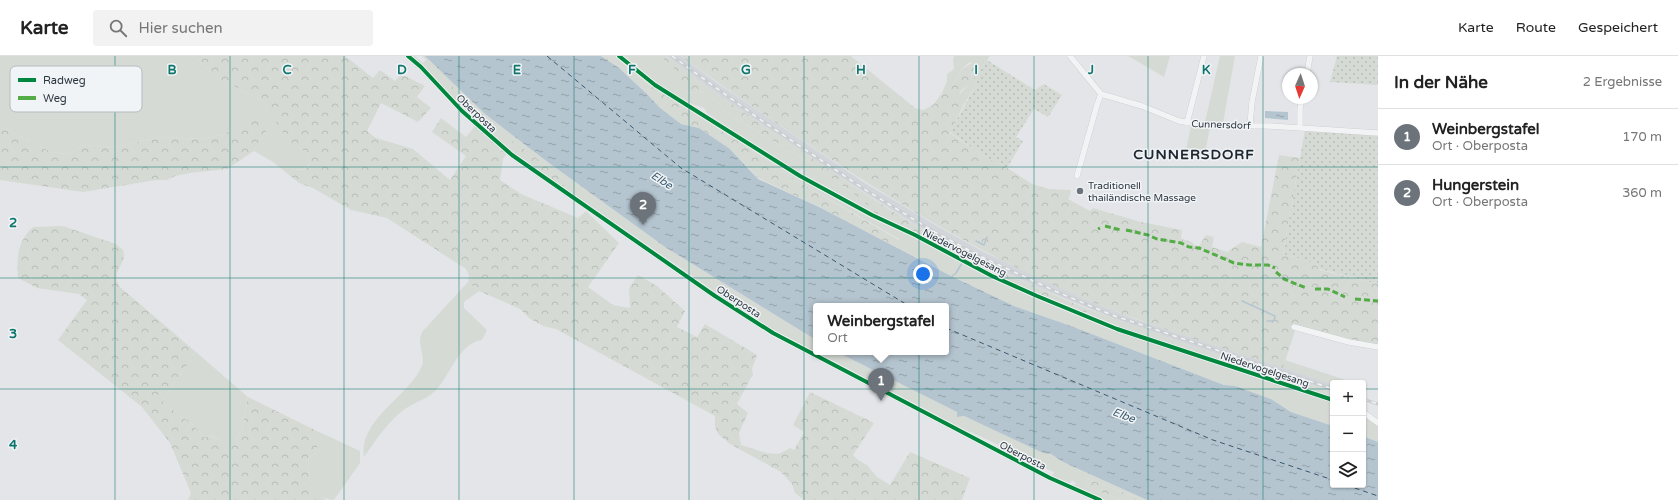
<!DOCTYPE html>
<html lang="de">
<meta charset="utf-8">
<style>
body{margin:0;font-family:"Varela Round",sans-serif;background:#f2f2f2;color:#222}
.controls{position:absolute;right:12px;bottom:12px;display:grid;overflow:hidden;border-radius:4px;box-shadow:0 1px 3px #0004}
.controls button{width:36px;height:36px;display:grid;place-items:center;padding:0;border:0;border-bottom:1px solid #e0e0e0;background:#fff;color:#222;font:20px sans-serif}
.compass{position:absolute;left:1282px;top:12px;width:36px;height:36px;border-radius:50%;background:#fff;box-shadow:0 1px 3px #0004;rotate:183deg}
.you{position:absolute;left:923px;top:218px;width:14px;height:14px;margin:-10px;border:3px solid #fff;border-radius:50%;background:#1a73e8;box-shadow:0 0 0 6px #1a73e833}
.badge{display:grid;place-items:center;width:26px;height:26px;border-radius:50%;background:#6c737a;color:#fff;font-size:13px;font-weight:700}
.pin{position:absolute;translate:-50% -33px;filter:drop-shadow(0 1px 2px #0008)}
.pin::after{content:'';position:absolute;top:21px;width:14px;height:12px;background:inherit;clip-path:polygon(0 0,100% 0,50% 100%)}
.popup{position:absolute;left:813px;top:247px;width:136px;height:52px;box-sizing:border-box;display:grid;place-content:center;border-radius:4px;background:#fff;filter:drop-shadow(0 1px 3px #0005);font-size:13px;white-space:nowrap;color:#767676}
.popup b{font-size:15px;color:#222}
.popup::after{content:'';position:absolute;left:50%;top:100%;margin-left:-8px;border:8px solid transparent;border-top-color:#fff}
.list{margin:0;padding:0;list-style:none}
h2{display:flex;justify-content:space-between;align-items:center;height:52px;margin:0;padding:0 16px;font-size:17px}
h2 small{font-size:13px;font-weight:400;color:#767676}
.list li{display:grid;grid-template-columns:26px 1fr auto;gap:12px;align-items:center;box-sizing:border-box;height:56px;padding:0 16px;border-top:1px solid #e0e0e0}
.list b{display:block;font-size:15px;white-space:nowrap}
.list p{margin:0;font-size:13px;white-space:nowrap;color:#767676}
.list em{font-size:13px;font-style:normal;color:#767676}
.icon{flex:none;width:22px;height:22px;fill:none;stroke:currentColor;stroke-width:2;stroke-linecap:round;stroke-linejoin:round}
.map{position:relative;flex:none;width:1378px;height:444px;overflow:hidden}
header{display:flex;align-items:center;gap:24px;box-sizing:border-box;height:56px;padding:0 20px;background:#fff;border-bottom:1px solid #e0e0e0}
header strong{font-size:19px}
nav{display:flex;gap:22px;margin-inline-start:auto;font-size:14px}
.search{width:280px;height:36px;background:#f2f2f2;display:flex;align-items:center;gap:10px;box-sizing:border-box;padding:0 14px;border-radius:4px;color:#767676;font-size:15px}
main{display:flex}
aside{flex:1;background:#fff}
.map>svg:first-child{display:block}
</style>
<header>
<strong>Karte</strong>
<div class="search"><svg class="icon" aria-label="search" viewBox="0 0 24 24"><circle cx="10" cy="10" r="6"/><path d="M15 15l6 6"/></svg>Hier suchen</div>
<nav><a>Karte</a><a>Route</a><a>Gespeichert</a></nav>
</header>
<main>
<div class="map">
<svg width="1378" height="444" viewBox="0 0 1378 444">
<defs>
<pattern id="forest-crowns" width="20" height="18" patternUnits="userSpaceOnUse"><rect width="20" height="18" fill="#d5dbd4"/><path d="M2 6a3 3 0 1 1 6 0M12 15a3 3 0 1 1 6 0" fill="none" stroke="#b7bdb7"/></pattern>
<pattern id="garden-dots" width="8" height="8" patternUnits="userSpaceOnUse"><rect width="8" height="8" fill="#d5dbd4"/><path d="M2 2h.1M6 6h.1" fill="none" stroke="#b7bdb7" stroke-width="1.8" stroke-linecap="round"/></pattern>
<pattern id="water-ripples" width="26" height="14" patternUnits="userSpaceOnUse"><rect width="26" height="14" fill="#b5c5d0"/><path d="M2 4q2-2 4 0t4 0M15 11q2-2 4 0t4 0" fill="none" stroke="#93a1aa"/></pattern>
</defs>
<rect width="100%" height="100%" fill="#e3e5e8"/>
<path fill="#d2d5da" d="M667,0H681L717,27L865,127L937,170L984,196L1085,243L1135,263L1333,328V336L1180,286L1112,262L1032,229L981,205L914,168L837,119L714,36Z"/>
<path fill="#d5dbd4" d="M0,0H193L218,22L263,45L297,92L307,95L311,104C307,114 303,114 293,113L289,119L273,106L254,95L267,74L243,68L222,79L200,83L161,81L115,91L83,89L67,98L51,96L0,70Z
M411,0H415L423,7L426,4L422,0H425L485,58L545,104L665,191L816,284V296H837L957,356V361L964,360L1043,396L1051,398L1063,406L1147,444H1143L1088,423L1084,430L1122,444H1106L1073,431L1076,427L1072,424L1069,429L1052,420L1054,416L1035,408L1033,411L1029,409L1031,405L1025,402L1022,406L1001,396L1003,391L971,376L969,377L797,288L758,265L563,131L567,125L513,86L507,93L484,73L489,65L443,32Z
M614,0H617L642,20L815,131L871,162L915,181L1037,242L1333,346V370L1291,356L1271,343L1235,330L1224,329L1071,270L1014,250L951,220L896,191L899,183L797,125L752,94L664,39L645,26Z
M623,0H660L678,15L676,19C679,32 686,41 701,35L719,47L723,54L730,59L806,105L809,100L811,101L808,106L849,134L870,151L869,155L807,122L803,117L804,114L802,113L799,115L784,108L707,57L704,52L692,48L655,27Z
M954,0H990L974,22L977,27L963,50L958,43V40L968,29L976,9L970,6L961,14L948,37H942L947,25V18L954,13L953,4Z
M1128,0H1170L1164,21Z
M1220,0H1235L1223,67L1205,66Z
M1191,70L1210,71L1204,102L1185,99Z
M468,226L479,235L464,246V252L487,274L482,284C460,287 451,316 438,332C429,343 416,345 405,353C388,365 376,384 364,401C358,364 409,340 422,310C425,303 420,293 420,285C420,282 421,279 422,276Z
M1088,253L1180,286L1333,336V342L1117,271L1085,258Z
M196,296L248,341L242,374L235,385H221L210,379L205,382L191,367L163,347L164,342Z
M1285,304L1355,327H1333V328L1283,312Z
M1363,359L1378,370V386L1363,380Z
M317,375L360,395V407L334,444C313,444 305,419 309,401L315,398L317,393Z"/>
<path fill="url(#forest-crowns)" d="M193,0H345L373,22L380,14L395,25L401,18L425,30L417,41L431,52L418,66L381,47L367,75L376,82L413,93L450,124L466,100L432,76L441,62L466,81L476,69L507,97L503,103L500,124L521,138L578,162L586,155L619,187L588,231L613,249L630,252L629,232L638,219L657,230L685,255L677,271L697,281L705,268L757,299L752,313L753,318L737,348L748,357L739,377L741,389L766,397L779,398L790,392L794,394L804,376L793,369L810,336L874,367L853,399L858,404L867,409L877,421L890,429L910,396L970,422L962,444H804L795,437L792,428L781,416L730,388L718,378L715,370V360L556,273L543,270L529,262L520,253L479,235L468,226L469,219L466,213L387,162L351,154L313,132L299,127L289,119L293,113L302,114L308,111L311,104L307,95L297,92L289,87L263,45L218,22Z
M601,0H614L645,26L664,39L752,94L797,125L899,184L896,191L821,152L758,122L730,93L699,72L681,68L659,51L647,38L619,12Z
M660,0H667L714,36L809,100L806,105L730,59L723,54L719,47L701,35C689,40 681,34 675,24L677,15Z
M681,0H851L915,52L923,54L933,49L942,37H948L961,14L975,5L976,9L971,20L973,27C960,33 955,38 963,50L950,77L982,99L1007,112L1032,128L1049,133L1071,134L1070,139L1068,143L1090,155L1093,152L1141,166L1182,174L1181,183L1192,186L1194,189L1199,190L1206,179L1214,181L1212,191L1227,196L1242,186L1261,191L1279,99L1300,102L1283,198L1315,207L1320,214L1378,228V290L1349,285L1296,271L1283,312C1217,290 1149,270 1085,243C981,199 889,143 796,80C757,54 719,28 681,0Z
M450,28L490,65L484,73L463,54L443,32Z
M259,62L264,67L267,74L254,95L227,113L190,117L175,120L167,124H156L83,136L0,124V70L51,96L67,98L83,89L115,91L161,81L200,83L222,79L243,68Z
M513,85L567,125L563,131L507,93Z
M811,101C866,139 922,176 982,206C1017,223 1052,238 1088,253L1085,258L994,219L869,155L870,151L849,134L808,106Z
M63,170L116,188L123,194C128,208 109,215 120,231L196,296L164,342L163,347L191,367L205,382L209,379L221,385H235L242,374L248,341L317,375V393L315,398L309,401C305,419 312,433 326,444H188L191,437L170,387L142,351L58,284L87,244L79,238L37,232L18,222C17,201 17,186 33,171Z
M1088,423L1143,444H1122L1084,430Z"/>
<path fill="url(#garden-dots)" d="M1337,0H1378V29L1330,26Z
M987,4L1035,34L1044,28L1062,39L1048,61L1034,53L1016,81L1023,85L1007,112L982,99L950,76L977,27L974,22Z
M1305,74L1378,80V228L1320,213L1315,207L1283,198Z"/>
<path fill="url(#water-ripples)" d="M425,0H601L619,12L647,38L659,51L681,68L699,72L730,93L758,123L821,152L951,220L1014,250L1071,270L1224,329L1235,330L1271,343L1291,356L1333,370V429H1363V380L1378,386V444H1147L1063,406L1051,398L1043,397L964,360L957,361V356L837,296H946V250H816V284L665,191L545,104L485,58Z
M1265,55L1288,56V64L1265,62Z"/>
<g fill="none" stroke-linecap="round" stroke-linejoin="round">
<path stroke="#b5c5d0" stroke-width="1.5" d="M976,185L984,189L987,181
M951,221L956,217L962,207
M1242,245L1275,260L1274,265H1267"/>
<path stroke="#3a596e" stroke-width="1" stroke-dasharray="5 4" stroke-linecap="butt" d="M547,0L681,112L909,250
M946,272L1213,384L1333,424
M1346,429L1378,440"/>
<g stroke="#c2c3c6" stroke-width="6">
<path id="street" d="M408,0L421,11L462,55L512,99L715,240L773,277L796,289L1050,422L1100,444
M619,0L655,29L800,120L872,159L915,179L992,220L1037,240L1117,273L1333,344
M1070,0L1101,38L1142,50L1179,65L1204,69L1269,70L1378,77
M1307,18L1310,0
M1187,67L1204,0
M1250,69L1252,46L1261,0
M1300,72V53L1302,42
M1077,120L1097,49L1101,38
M1294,271L1349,286L1378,291
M1363,356L1378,367"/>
</g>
<use href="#street" stroke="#f2f3f4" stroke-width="5.5"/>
<g stroke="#cbcdcf" stroke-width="3">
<path id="rail" d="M672,0L758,62L864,133L933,175L982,201L1055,235L1112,259L1333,333
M1363,343L1378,348"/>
</g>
<use href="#rail" stroke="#f1f4f6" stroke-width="1.5" stroke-dasharray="4.5" stroke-linecap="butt"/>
<path stroke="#54ac46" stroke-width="3" stroke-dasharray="6 3" stroke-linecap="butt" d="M1105,170L1121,174
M1098,173L1100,172
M1126,174L1148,179L1157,183L1181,187L1189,191L1199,192L1234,207L1249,209H1268L1275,212
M1276,216L1284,223L1306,232
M1315,233H1328L1345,241
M1355,243L1378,245"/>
<g stroke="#f1f4f6" stroke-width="6">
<path id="cycleway" d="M408,0L421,11L462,55L512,99L715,240L773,277L796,289L1050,422L1100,444
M619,0L655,29L800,120L872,159L915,179L992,220L1037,240L1117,273L1333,344"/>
</g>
<use href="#cycleway" stroke="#00873e" stroke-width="4"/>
</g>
<path fill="none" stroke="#0f766e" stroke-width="1" stroke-opacity="0.55" d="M115,0V444M230,0V444M344,0V444M459,0V444M574,0V444M689,0V444M804,0V444M919,0V444M1034,0V444M1148,0V444M1263,0V444M0,111H1378M0,222H1378M0,333H1333M1363,333H1378"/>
<circle fill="#6c737a" stroke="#f1f4f6" stroke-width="1.5" cx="1080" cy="135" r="4"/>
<g text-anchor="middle" stroke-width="3" stroke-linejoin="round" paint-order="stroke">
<g font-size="10" fill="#2c353f" stroke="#f1f4f6">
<text transform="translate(477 57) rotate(43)" y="4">Oberposta</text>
<text transform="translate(1221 68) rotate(2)" y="4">Cunnersdorf</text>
<text transform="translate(965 196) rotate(27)" y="4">Niedervogelgesang</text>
<text transform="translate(739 245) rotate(33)" y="4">Oberposta</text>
<text transform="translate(1265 313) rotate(18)" y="4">Niedervogelgesang</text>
<text transform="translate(1023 399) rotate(27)" y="4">Oberposta</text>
</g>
<g font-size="10" fill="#2c353f" stroke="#f1f4f6" text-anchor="start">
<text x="1088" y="133">Traditionell<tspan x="1088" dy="12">thailändische Massage</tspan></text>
</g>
<g font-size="11" font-style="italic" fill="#3a596e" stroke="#f1f4f6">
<text transform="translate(662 124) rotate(32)" y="4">Elbe</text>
<text transform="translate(1124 359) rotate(20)" y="4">Elbe</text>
</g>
<g font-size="14" font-weight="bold" letter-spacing="1" fill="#1e2630" stroke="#f1f4f6">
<text x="1194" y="103">CUNNERSDORF</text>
</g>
</g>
<rect x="10" y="10" width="132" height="46" rx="6" fill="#f1f4f6" stroke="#b6bbbf" stroke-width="1"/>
<rect x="18" y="22" width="18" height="4" fill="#00873e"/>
<rect x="18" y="40" width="18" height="4" fill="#54ac46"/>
<g font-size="11" fill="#2c353f">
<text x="43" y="28">Radweg</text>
<text x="43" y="46">Weg</text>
</g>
<g font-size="13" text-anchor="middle" font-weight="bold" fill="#0f766e" stroke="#f1f4f6" stroke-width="3" stroke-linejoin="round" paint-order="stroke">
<text x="172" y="18">B</text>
<text x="287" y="18">C</text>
<text x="402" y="18">D</text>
<text x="517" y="18">E</text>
<text x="632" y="18">F</text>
<text x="746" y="18">G</text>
<text x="861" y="18">H</text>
<text x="976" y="18">I</text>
<text x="1091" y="18">J</text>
<text x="1206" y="18">K</text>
<text x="13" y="171">2</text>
<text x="13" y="282">3</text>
<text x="13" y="393">4</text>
</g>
</svg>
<div class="controls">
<button>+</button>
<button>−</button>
<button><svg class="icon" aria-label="layers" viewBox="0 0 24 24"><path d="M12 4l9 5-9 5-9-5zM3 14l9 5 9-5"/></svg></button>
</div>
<svg class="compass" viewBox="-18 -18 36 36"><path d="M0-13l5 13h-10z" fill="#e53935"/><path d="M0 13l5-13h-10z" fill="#767676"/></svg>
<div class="you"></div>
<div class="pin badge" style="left:881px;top:345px">1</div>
<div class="popup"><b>Weinbergstafel</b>Ort</div>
<div class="pin badge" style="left:643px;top:169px">2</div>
</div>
<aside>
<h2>In der Nähe<small>2 Ergebnisse</small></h2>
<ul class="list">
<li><span class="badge">1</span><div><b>Weinbergstafel</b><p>Ort · Oberposta</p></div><em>170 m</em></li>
<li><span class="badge">2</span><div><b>Hungerstein</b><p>Ort · Oberposta</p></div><em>360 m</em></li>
</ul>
</aside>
</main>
